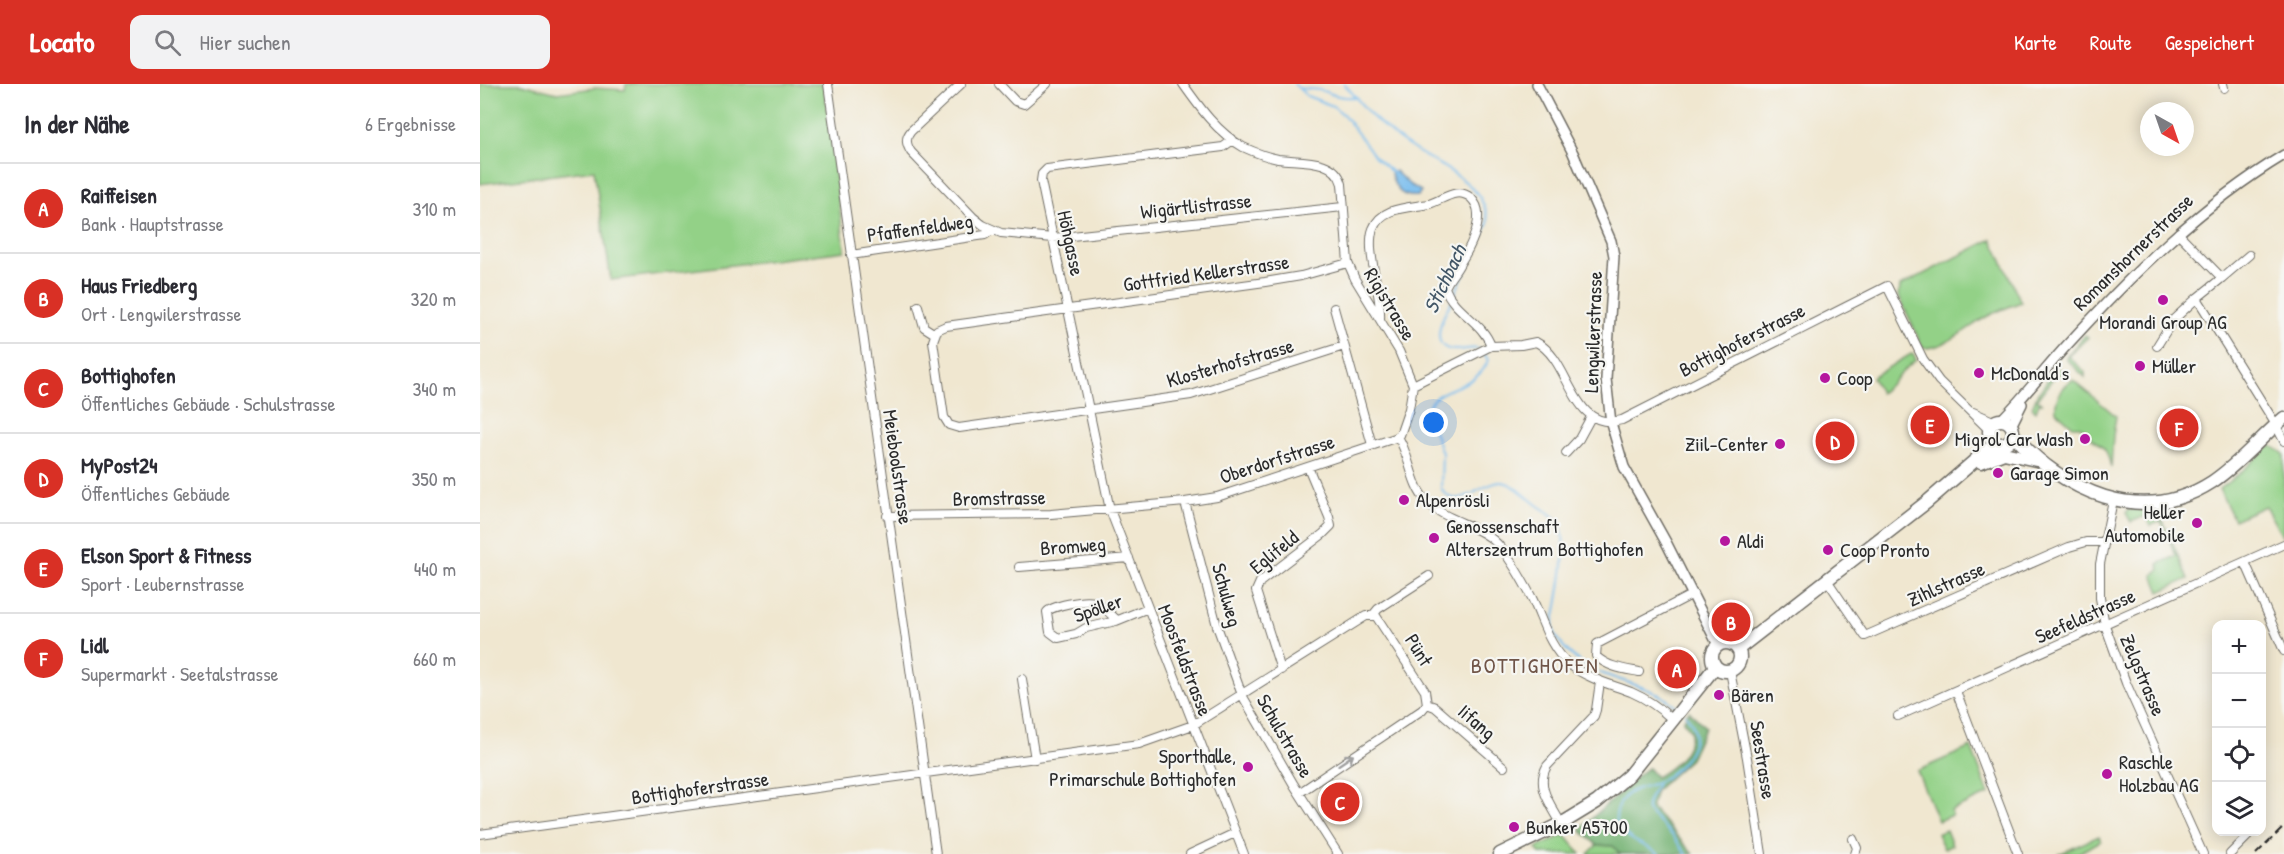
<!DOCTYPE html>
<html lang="de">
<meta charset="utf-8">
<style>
body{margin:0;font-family:"Patrick Hand",sans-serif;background:#f2f2f3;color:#2b2b33}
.controls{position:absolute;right:18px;bottom:18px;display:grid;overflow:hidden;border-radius:12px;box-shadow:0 3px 15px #0003}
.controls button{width:54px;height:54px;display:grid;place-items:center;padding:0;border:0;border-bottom:2px solid #e1e1e2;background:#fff;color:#2b2b33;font:30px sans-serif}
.compass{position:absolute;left:1660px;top:18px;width:54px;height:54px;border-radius:50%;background:#fff;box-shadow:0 3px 15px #0003;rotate:140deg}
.you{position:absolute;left:954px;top:339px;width:21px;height:21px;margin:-15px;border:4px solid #fff;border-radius:50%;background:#1a73e8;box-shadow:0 0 0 9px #1a73e833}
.badge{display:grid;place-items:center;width:39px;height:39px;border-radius:50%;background:#d93025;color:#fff;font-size:20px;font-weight:700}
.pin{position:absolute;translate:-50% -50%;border:3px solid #fff;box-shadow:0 2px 6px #0006}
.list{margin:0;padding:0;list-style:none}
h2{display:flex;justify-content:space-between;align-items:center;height:78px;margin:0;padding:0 24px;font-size:26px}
h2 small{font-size:20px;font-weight:400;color:#7c7c81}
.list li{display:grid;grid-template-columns:39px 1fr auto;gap:18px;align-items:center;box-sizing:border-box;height:90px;padding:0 24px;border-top:2px solid #e1e1e2}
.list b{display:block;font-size:22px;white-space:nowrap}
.list p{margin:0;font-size:20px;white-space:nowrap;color:#7c7c81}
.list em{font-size:20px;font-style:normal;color:#7c7c81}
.icon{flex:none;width:33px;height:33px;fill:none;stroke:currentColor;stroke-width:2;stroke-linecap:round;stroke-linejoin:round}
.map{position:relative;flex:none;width:1804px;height:770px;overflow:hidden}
header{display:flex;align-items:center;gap:36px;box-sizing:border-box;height:84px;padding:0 30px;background:#d93025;color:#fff}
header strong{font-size:28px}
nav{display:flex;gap:33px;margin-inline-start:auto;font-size:21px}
.search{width:420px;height:54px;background:#f2f2f3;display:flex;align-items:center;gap:15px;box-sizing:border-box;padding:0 21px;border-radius:12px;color:#7c7c81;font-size:22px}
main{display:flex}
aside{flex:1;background:#fff}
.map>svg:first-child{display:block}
</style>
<header>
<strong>Locato</strong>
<div class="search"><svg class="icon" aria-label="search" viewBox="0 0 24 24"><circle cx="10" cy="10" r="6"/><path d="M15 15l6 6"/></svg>Hier suchen</div>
<nav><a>Karte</a><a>Route</a><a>Gespeichert</a></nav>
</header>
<main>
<aside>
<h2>In der Nähe<small>6 Ergebnisse</small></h2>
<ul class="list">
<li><span class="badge">A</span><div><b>Raiffeisen</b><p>Bank · Hauptstrasse</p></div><em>310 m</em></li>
<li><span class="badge">B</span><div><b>Haus Friedberg</b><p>Ort · Lengwilerstrasse</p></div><em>320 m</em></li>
<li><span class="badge">C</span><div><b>Bottighofen</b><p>Öffentliches Gebäude · Schulstrasse</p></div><em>340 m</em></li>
<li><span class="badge">D</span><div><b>MyPost24</b><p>Öffentliches Gebäude</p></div><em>350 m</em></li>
<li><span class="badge">E</span><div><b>Elson Sport &amp; Fitness</b><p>Sport · Leubernstrasse</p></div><em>440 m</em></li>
<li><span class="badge">F</span><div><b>Lidl</b><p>Supermarkt · Seetalstrasse</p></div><em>660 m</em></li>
</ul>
</aside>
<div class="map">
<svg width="1804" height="770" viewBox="0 0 1804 770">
<rect width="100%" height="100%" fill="#f6f6f2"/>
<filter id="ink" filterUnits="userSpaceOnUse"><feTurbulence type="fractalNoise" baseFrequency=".0167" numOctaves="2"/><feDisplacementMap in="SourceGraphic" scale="12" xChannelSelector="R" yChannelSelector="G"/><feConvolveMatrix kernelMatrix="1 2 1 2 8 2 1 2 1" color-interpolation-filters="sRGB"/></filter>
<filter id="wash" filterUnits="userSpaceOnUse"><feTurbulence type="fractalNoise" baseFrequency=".008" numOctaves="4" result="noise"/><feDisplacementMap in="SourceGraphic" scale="24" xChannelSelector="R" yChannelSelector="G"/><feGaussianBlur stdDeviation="1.35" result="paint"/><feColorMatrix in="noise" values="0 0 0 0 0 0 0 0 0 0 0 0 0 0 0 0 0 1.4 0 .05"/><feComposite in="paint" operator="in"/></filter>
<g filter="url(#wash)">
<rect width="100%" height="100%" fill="#f0e7d0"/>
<path fill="#93d187" stroke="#5f7e59" stroke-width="1.5" d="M0,0H41L77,9L115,4L145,6L146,0H344L365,167L131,196L114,86L0,100Z
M1512,155L1541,218C1529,223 1517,227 1506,233C1487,244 1465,265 1443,264L1419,212L1420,202Z
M1605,251L1608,253L1588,272L1605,288V293L1586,275L1587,272Z
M1431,270L1434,271L1436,276C1423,285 1414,300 1400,309L1392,293Z
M1576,284L1583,287V289L1582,292L1577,289L1557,315L1562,319H1559L1556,327L1552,323L1557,311Z
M1593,296L1636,332L1633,352L1631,384C1627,363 1624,364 1607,351L1609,349L1600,342H1593L1576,327C1574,315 1583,301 1593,296Z
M1792,362L1804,370L1803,454L1785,422L1754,436L1739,405L1759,390L1787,364Z
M1678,425L1708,495L1680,508L1673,491L1680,486L1678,480L1696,472L1681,437L1670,442L1665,432L1651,438L1646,429L1648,426Z
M1491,663L1509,710L1471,727L1472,731L1458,737L1437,687Z
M1466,746L1472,761L1464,765L1457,750Z
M1085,751L1101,770H1060L1056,764Z
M1619,752L1621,757L1597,770H1579Z
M1117,761L1134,762L1140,770H1108Z"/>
<path fill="#76b374" stroke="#506f50" stroke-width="1.5" d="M1209,627L1225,643L1210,675L1176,706L1171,723L1213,770H1140L1133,762L1117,761L1100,746C1114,731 1128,720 1143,706C1151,699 1158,689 1168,684L1176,693C1194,683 1210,668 1211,647L1203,637Z"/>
<path fill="#77bcee" stroke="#51748c" stroke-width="1.5" d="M915,87L930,101L941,107L938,112C921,114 915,105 911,90Z"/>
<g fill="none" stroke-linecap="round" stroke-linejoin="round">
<path stroke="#77bcee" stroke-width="2" d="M814,0L827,12L853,22L864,31L896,74L913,89
M864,0C875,11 884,25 895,35C906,45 919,56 932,64C961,84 1006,98 1008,139L973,213
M819,4C826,5 836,5 843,7C856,12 863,14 877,13
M971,218C964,230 946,265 975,266C983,266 991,263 999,265
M1003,268L1008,276C998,308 950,300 947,328L962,369L961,404C976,431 1001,398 1021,398C1032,398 1044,411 1052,417C1060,424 1071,429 1078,437C1091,456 1078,518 1073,541C1073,549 1078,555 1083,562C1115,601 1163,592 1198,624
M1177,698C1175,708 1165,716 1167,726L1193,752L1206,770
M1179,770C1167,762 1144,755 1138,741C1133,731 1139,719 1146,711C1154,704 1166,703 1176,699C1199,688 1230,654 1205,630"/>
</g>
</g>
<g filter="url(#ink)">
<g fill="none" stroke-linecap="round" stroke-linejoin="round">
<g stroke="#706d65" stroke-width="10">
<path id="minor" d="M348,0L456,770
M481,0L431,47C425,54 426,60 431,68L493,133L503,141L521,149L573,154L863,123
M519,0L535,17L544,20L567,0
M1743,0L1744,4
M753,56L743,63L567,85L562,90L561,97L630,426L764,770
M1698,149L1742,194L1717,214L1793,336L1804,357
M371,171L505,151L512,146
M1742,194L1769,171
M438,222L444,243L455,250
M854,224L892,361
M900,235C902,209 885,166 893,145C902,122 929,124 949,120C963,116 977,102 991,114C995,118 998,124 998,130C999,147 988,167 979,181C975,189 968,195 965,204C974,228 1003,238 1011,262
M864,262L711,311L479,344L469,341L464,333L453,257L457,246L466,242L785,198L821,192L868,179
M1677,262L1693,236L1717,214
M933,301L1011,262L1041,261L1056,258C1092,276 1090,349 1142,336L1407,202L1443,275L1459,297L1509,346
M1493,328L1515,338
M918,353C931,373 930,401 948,419C969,439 1003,441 1021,464C1033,479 1043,497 1052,514C1063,537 1069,563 1089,580C1108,595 1130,600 1151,608C1167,615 1180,624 1193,636
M1086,369L1099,355L1111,333
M1633,416L1620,480V514L1625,541L1646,599L1723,770
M705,418L737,542L762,611L814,701L858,770
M407,432L571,430L705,418L737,413L915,354L920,351L929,325L933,301L919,267L875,195L868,179L862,100C855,73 820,78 798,75C787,73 774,68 763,63C737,48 720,24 703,0
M1765,478L1804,567
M539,483L649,474
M1347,496L1385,552L1589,463L1606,458H1624
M893,531L898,525L949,492
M637,536C631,531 622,520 614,518C605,515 571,522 567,528L570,548L578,554L596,550L606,544L636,537L668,524
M801,586L776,507L780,498L843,450L851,442L849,433L828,383
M1250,587L1267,674L1282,770
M1159,588C1144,585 1127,583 1116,572L1117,560L1213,510
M542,595L555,675
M1476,607L1538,770
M947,620L955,623L1024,683
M1418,632L1804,460
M1078,734C1069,718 1056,701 1067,682L1114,632L1116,626L1120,598
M0,750L659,660L713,641L886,532H896L945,607L947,620L942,626L819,709
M1373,755L1377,764L1375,770
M710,770L755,749
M1750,770L1767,753"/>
</g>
<g stroke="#706d65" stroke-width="12">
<path id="tertiary" d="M1057,0L1093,69L1131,157L1134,172L1126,295L1131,339L1144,383L1187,460L1238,561
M1521,336C1545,312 1565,285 1588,260C1653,189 1721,121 1804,71
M1531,342L1542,320"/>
</g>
<g stroke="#706d65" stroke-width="15">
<path id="primary" d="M1509 348a12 12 0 1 1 24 0a12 12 0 1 1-24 0Z
M1533,350C1582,407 1661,444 1732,398C1759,380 1779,355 1804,334
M1501,378L1524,369L1556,376
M1232 573a14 14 0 1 1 28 0a14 14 0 1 1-28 0Z
M1258,565L1447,418L1507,366L1518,360
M1020,770L1081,740L1117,718L1149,691L1235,583"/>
</g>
<use href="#minor" stroke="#fff" stroke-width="8"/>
<use href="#tertiary" stroke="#fff" stroke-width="9"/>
<use href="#primary" stroke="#fff" stroke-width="12"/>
<path stroke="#2b2b2b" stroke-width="2" stroke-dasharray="9 4.5" stroke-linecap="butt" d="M1776,770L1804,743"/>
</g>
<defs><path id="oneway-shaft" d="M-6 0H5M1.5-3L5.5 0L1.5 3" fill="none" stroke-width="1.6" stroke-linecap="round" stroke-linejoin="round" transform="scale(1.5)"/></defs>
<use stroke="#a0a0a0" href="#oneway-shaft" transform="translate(866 676) rotate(-34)"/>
</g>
<g fill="#b5179e" stroke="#f6f6f2" stroke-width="2">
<circle cx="1683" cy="216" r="6"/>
<circle cx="1660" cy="282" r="6"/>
<circle cx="1499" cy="289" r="6"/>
<circle cx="1345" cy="294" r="6"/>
<circle cx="1605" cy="355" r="6"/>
<circle cx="1300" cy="360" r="6"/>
<circle cx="1518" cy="389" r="6"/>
<circle cx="924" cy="416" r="6"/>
<circle cx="1717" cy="439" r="6"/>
<circle cx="954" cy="454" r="6"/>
<circle cx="1245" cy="457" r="6"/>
<circle cx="1348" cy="466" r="6"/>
<circle cx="1239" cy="611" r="6"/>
<circle cx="768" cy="683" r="6"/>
<circle cx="1627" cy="690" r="6"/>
<circle cx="1034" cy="743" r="6"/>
</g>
<g text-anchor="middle" stroke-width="4.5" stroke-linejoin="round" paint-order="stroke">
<g font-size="20" fill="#2b2b2b" stroke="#f6f6f2">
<text transform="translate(716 122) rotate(-6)" y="7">Wigärtlistrasse</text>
<text transform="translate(440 144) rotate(-8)" y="7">Pfaffenfeldweg</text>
<text transform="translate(591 159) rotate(78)" y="7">Höhgasse</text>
<text transform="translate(1653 168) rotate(-44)" y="7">Romanshornerstrasse</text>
<text transform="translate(726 189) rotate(-8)" y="7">Gottfried Kellerstrasse</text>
<text transform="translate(910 220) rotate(59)" y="7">Rigistrasse</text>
<text transform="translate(1113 248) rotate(-88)" y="7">Lengwilerstrasse</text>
<text transform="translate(1262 256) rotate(-27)" y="7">Bottighoferstrasse</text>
<text transform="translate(750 279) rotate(-16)" y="7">Klosterhofstrasse</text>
<text transform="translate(797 375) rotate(-18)" y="7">Oberdorfstrasse</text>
<text transform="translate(418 383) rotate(82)" y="7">Meieboolstrasse</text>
<text transform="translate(519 414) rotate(-1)" y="7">Bromstrasse</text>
<text transform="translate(593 462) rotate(-4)" y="7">Bromweg</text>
<text transform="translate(794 468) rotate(-39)" y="7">Eglifeld</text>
<text transform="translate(1466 500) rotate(-24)" y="7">Zihlstrasse</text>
<text transform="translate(747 511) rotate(75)" y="7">Schulweg</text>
<text transform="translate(618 524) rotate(-19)" y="7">Spöller</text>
<text transform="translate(1605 532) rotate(-24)" y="7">Seefeldstrasse</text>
<text transform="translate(939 566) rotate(58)" y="7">Pünt</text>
<text transform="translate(705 576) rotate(69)" y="7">Moosfeldstrasse</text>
<text transform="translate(1663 591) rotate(67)" y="7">Zelgstrasse</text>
<text transform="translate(997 638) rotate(41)" y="7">Iifang</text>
<text transform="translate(805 652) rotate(60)" y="7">Schulstrasse</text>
<text transform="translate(1283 676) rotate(81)" y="7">Seestrasse</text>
<text transform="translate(220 704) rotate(-8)" y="7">Bottighoferstrasse</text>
</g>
<g font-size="20" fill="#2b2b2b" stroke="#f6f6f2" text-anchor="start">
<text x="1683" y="245" text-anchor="middle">Morandi Group AG</text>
<text x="1672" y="289">Müller</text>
<text x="1511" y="296">McDonald's</text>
<text x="1357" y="301">Coop</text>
<text x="1593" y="362" text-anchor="end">Migrol Car Wash</text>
<text x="1288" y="367" text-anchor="end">Ziil-Center</text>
<text x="1530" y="396">Garage Simon</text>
<text x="936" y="423">Alpenrösli</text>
<text x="1705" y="435" text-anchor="end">Heller<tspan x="1705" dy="23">Automobile</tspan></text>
<text x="966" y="449">Genossenschaft<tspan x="966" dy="23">Alterszentrum Bottighofen</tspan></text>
<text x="1257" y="464">Aldi</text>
<text x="1360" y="473">Coop Pronto</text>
<text x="1251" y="618">Bären</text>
<text x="756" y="679" text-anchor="end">Sporthalle,<tspan x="756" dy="23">Primarschule Bottighofen</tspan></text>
<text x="1639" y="685">Raschle<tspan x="1639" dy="23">Holzbau AG</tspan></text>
<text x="1046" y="750">Bunker A5700</text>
</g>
<g font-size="21" font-style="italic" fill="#425666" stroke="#f6f6f2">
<text transform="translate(965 195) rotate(-65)" y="7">Stichbach</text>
</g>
<g font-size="22" letter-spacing="1.5" fill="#705548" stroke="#f6f6f2">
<text x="1055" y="589">BOTTIGHOFEN</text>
</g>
</g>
</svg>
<div class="controls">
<button>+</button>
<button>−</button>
<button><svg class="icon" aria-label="locate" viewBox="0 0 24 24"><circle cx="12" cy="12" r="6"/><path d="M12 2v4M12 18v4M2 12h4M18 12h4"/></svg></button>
<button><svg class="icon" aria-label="layers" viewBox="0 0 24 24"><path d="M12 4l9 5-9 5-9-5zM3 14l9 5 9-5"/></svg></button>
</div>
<svg class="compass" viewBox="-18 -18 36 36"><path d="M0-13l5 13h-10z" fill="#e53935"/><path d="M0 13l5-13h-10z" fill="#7c7c81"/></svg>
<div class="you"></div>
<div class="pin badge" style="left:1197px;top:585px">A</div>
<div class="pin badge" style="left:1251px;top:538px">B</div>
<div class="pin badge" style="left:860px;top:718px">C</div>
<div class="pin badge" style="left:1355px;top:357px">D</div>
<div class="pin badge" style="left:1450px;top:341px">E</div>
<div class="pin badge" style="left:1699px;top:344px">F</div>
</div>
</main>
